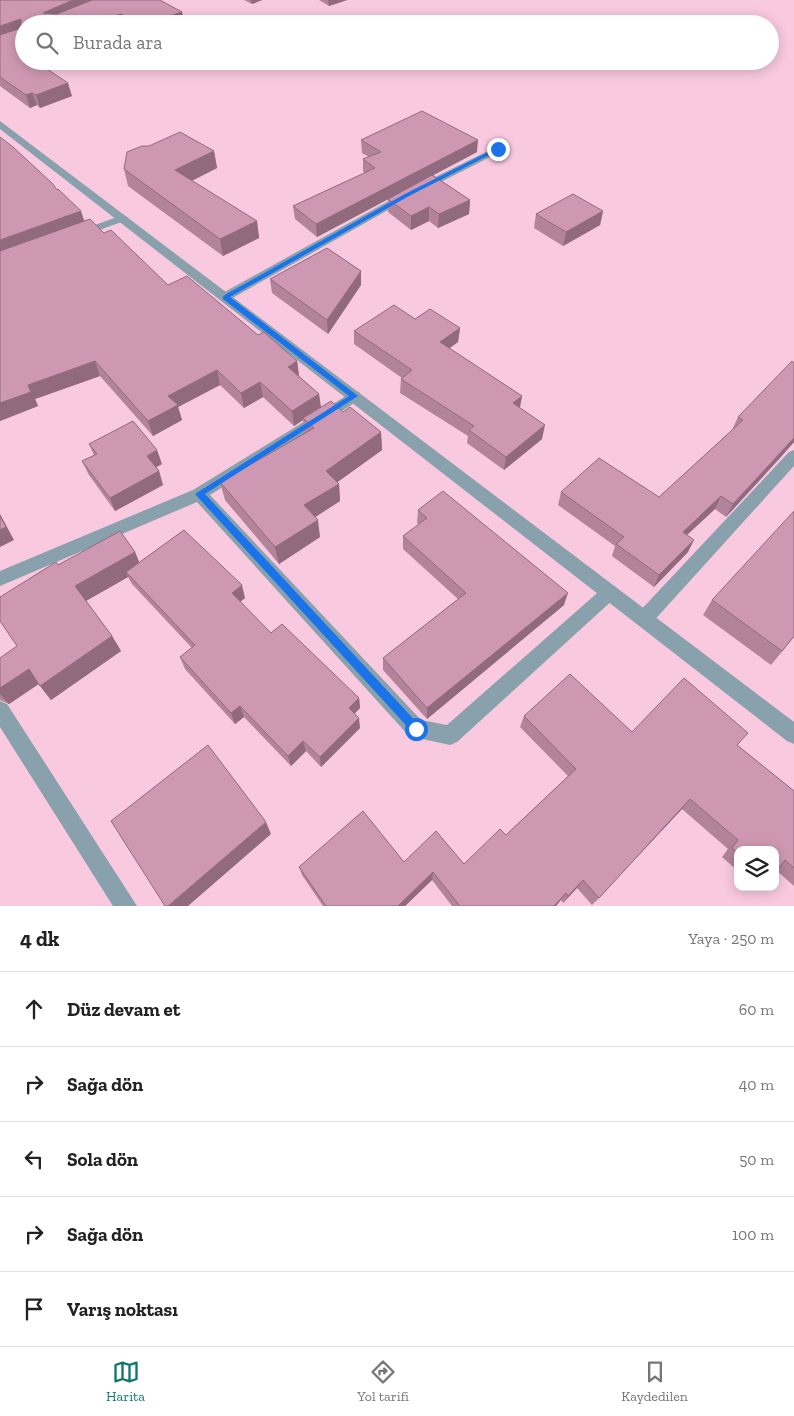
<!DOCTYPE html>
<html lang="tr">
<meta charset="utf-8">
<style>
body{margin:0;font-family:"Zilla Slab",serif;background:#f2f2f2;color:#222}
.controls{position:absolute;right:15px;bottom:15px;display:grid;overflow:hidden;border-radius:10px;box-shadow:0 2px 12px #0003}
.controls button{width:45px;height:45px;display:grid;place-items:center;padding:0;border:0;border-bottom:1px solid #e0e0e0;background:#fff;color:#222;font:25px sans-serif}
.stop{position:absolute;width:15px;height:15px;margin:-11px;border:4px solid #1a73e8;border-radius:50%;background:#fff}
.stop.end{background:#1a73e8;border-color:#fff;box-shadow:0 1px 5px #0008}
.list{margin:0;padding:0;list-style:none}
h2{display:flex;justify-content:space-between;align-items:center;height:65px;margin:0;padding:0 20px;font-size:21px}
h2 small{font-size:16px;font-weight:400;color:#767676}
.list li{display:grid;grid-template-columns:32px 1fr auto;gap:15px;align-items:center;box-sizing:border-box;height:75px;padding:0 20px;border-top:1px solid #e0e0e0}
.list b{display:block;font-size:19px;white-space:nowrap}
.list em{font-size:16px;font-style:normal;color:#767676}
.icon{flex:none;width:28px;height:28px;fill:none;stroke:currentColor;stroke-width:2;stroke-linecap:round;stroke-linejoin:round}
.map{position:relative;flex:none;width:794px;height:906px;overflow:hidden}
.search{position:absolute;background:#fff;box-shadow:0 2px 12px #0003;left:15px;right:15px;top:15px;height:55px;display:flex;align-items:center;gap:12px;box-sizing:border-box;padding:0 18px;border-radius:28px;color:#767676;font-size:19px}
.sheet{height:440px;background:#fff}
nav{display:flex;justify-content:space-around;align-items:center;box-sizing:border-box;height:70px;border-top:1px solid #e0e0e0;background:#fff;font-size:14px;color:#767676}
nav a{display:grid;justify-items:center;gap:2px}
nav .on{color:#0f766e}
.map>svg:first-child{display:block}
</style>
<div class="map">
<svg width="794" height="906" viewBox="0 0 794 906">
<rect width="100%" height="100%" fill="#f8c9df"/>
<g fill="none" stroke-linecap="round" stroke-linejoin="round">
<path fill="#88a1ad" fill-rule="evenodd" d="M498,146L502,147L503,149L502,151L411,197L229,300H221L219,297L221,294L403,193Z
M123,215L129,218L127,220L83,236L79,237L73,234L75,232Z
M354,391L359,392L361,396L359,400L210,495L421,720L447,725L604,587L610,585L616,587L619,592L616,597L457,742L450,745L409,736L197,502L0,586V571L193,490Z
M794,450V466L650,625L644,627L638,625L635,619L638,613L789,452Z
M0,701L7,704L137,906H113L0,727Z"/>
<path fill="#88a1ad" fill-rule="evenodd" d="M0,121L794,722V744L787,741L0,129Z"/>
</g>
<path fill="#b28399" d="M0,0L182,12L184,23L182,24H24V61H52L44,67L72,96L40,108L37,105L30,108L0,86Z
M244,0H262L252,4Z
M319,0H347L329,6Z
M361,140L477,152L433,175L470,200L469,214L438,228L429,221L411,230L388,212V199L317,237L295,219L293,206L365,173L363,171V159L369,157L362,153Z
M214,151L217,168L192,181L257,221L259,238L223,256L128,186L124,169Z
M57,190L85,221L104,233L168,285L258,335L297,361L299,376L319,394L321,407L343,412L381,432L382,450L337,482L339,484L340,501L315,517L320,537L279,564L225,500L220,482L305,433L303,420L294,426L263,397L244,408L220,385L178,407L182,420L153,436L100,376L35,399L38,406L0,421Z
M603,211L600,225L563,246L534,228L536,214Z
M361,271V285L328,334L272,293L270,279Z
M415,319L460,328L458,342L449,348L522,396L520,408L542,439L504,470L467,443L468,436L400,393L401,379L402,378L354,344V331Z
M794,363V442L779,459L726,517L715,509L687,535L688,552L654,587L612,556L615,546L558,505L561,492L659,497L732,430L738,417Z
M89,444L162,464L156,467L159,471L163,485L115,511L89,475L82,461L94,455Z
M418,510L564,605L427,719L383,670V658L458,599L403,549V536L419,524L417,523Z
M135,552L139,562L245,598L240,602L271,633L359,698L360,708L355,713L360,728L321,767L306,751L291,766L244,717L235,724L185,669L180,657L192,648L132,584L128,577L86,601L112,636L121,651L51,700L39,684L9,704L0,700V658L17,646L58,565Z
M712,600L794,637L771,665L703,615Z
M524,716L632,732L737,745L794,791V886L777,871L738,850V871L722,857L728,849L682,809L592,905L577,888L563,903L561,900L556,906H452L432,880L405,906H323L302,875L299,867L404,862L464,864L506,835L568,776L520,727Z"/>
<path fill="#916a7d" d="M73,0H104L48,24L43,13Z
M251,0H262L252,4Z
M328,0H347L329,6Z
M182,12L184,23L182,24H146Z
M121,14L123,24H113L111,17Z
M109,15L111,24H84L90,19Z
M21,19L24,27L0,39V26Z
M34,61H52L38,72Z
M68,83L72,96L40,108L36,95Z
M32,93L37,105L30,108L26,95Z
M478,140L477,152L317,237L316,224Z
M214,151L217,168L179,187L175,170Z
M470,200L469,214L438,228L439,214Z
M429,207V221L411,230V216Z
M81,211L86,226L0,257V240Z
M603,211L600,225L563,246L566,232Z
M257,221L259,238L223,256L220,239Z
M361,271V285L328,334L327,320Z
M460,328L458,342L439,356L440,342Z
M95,361L100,376L35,399L38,406L0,421V403L28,385Z
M297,361L299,376L288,367Z
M217,370L220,385L178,407L182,420L153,436L148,421L168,396Z
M260,382L263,397L244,408L241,393Z
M319,394L321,409L303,418V420L294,426L292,411Z
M522,396L519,410L513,403Z
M545,425L542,439L504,470L506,457Z
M381,432L382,450L328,489L326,471Z
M794,438V442L779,459L726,517L733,504Z
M157,450L162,464L151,470L147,456Z
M159,471L163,485L115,511L110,498Z
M339,484L340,501L306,523L304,505Z
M721,496L715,509L677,544L683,532Z
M0,514L14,540L0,547Z
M318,520L320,537L279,564L275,547Z
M694,540L688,552L654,587L659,575Z
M135,552L142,569L126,572L128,577L84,602L75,586Z
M242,585L245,598L235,606L232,593Z
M568,593L564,605L427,719V708Z
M112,636L121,651L51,700L40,686Z
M29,669L40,683L9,704L0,694V688Z
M359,698L360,708L350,718L349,708Z
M240,706L244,717L235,724L231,713Z
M359,718L360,728L321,767L320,757Z
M303,741L306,751L291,766L288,756Z
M690,799L682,809L592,905L599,898Z
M266,822L271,834L188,906H168Z
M433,872L432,880L405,906H398Z
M583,880L577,888L563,903L568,896Z
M566,893L556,906H554Z"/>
<path fill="#cf98b2" stroke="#916a7d" d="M0,0H73L43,13L57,14L92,0H160L182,12L146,24H137L121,14L111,17L109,15L90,19L84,24H24V61H35L68,83L36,95L32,93L26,95L0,77V35L21,28V19L0,26Z
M422,111L478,140L316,224L293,206L375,168L363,159L381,152L361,140Z
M180,132L214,151L175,170L257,221L220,239L124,169L127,152L142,146H149Z
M0,137L13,147L53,184L57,190L58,189L81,211L0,240Z
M432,175L470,200L439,214L429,207L411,216L388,199Z
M573,194L603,211L566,232L536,214Z
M90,219L104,233L111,230L168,285L187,276L258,335L264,332L297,361L288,367L319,394L292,411L260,382L241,393L217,370L168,396L178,405L148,421L95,361L28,385L31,392L0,403V251Z
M327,248L361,271L327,320L270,279Z
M394,305L415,319L430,309L460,328L440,342L522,396L513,403L545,425L506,457L469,430L474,426L401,379L412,370L354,331Z
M792,361L794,363V438L733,504L721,496L683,532L694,540L659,575L616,544L624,537L561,492L599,458L659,497L743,420L738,417Z
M331,401L343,412L350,407L381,432L326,471L339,484L304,505L318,520L275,547L220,482L314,428L303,418Z
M133,421L157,450L147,456L159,471L110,498L82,461L97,454L89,444Z
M443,491L568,593L427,708L383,658L466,593L403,536L427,518L418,510Z
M794,511V636L782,651L712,600Z
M0,516L6,527L0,530Z
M184,530L242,585L232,593L271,633L282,624L359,698L349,708L359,718L320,757L303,741L288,756L240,706L231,713L180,657L195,645L126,572Z
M120,531L135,552L75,586L112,636L40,686L29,669L0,688V658L17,646L0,621V597L56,562L58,565Z
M570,674L632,732L684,678L748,733L737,745L794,791V868L785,860L775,873V850H738V853L732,848L738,840L690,799L599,898L583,880L568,896L566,893L554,906H460L433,872L398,906H326L299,867L363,811L404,862L436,831L464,864L500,829L506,835L576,769L524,716Z
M208,745L266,822L168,906H165L111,821Z"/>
<path fill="#1a73e8" d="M496,148L501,149L409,196L230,297L358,396L205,494L420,726L421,729L420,733L416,734L413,733L195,494L349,396L223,299V296L405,194Z"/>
</svg>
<div class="controls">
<button><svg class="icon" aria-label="layers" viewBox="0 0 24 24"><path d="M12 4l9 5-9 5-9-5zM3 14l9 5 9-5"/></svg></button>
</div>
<div class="stop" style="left:416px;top:729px"></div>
<div class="stop end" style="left:498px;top:149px"></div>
<div class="search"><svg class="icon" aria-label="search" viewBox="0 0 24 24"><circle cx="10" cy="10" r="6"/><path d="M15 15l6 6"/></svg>Burada ara</div>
</div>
<section class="sheet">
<h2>4 dk<small>Yaya · 250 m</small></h2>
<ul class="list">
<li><svg class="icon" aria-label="ahead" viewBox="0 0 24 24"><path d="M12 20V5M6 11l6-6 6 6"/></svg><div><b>Düz devam et</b></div><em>60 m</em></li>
<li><svg class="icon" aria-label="right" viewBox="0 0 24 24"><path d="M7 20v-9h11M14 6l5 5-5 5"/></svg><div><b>Sağa dön</b></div><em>40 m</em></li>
<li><svg class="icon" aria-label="left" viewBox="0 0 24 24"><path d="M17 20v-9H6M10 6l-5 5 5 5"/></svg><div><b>Sola dön</b></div><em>50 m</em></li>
<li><svg class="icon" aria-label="right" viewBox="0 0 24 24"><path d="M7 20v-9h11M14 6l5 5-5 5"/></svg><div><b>Sağa dön</b></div><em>100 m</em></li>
<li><svg class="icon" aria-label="arrive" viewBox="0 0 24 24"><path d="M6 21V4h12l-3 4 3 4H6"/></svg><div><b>Varış noktası</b></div></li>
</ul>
</section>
<nav>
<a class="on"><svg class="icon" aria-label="map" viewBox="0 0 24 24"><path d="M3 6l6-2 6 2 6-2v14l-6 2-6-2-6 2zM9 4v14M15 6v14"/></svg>Harita</a>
<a><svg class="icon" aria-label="directions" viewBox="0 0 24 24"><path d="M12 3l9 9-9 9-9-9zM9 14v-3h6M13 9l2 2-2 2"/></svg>Yol tarifi</a>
<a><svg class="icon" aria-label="saved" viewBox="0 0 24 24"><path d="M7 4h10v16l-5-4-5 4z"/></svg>Kaydedilen</a>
</nav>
